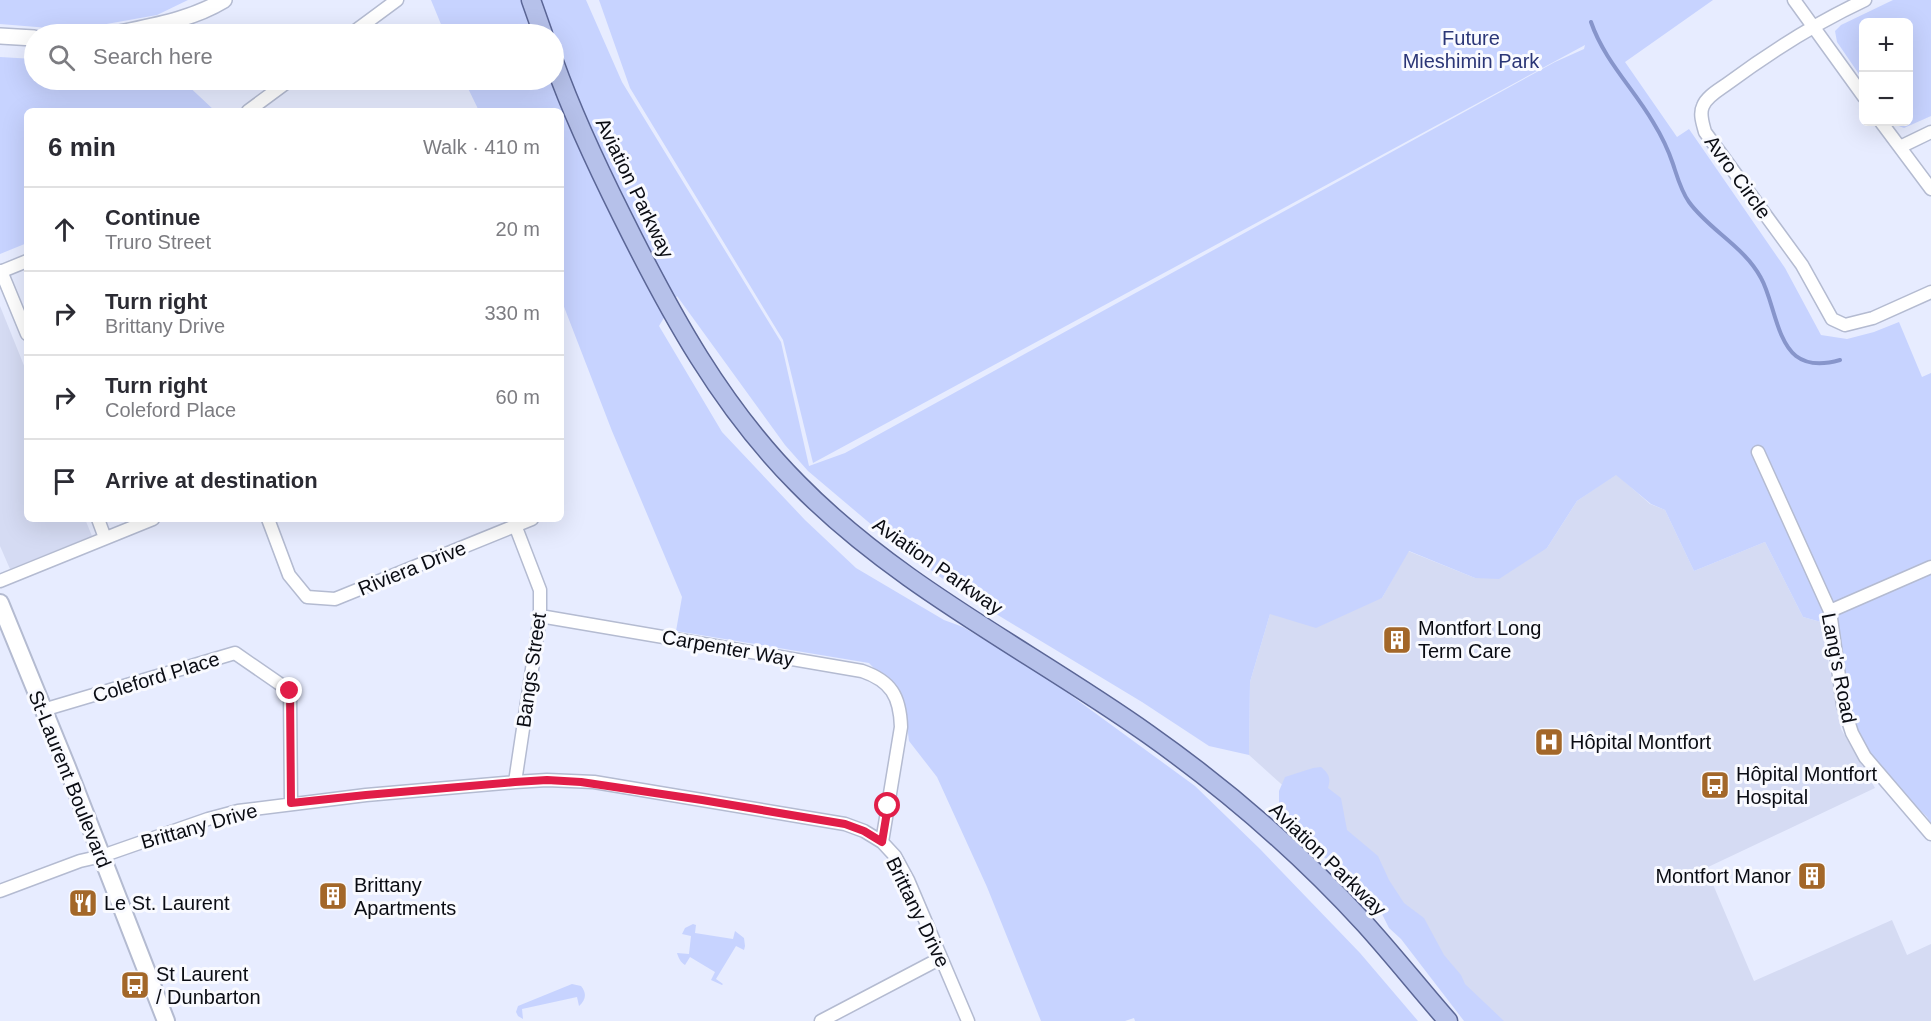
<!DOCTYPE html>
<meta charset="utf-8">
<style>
body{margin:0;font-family:Arial,sans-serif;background:#f7f7f7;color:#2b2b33}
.controls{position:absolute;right:18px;top:18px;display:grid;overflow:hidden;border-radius:9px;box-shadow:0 6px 24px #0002}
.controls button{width:54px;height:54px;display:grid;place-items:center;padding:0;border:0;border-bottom:2px solid #e1e1e2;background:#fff;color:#2b2b33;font:30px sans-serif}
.stop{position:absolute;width:18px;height:18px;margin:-14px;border:4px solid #e11d48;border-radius:50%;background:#fff}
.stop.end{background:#e11d48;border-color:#fff;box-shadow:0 2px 6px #0008}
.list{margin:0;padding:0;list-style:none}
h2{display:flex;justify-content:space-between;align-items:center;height:78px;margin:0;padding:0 24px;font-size:26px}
h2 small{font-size:20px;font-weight:400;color:#7c7c81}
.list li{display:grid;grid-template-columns:39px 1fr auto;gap:18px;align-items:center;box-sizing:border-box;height:84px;padding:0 24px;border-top:2px solid #e1e1e2}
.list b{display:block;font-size:22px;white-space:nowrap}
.list p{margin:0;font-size:20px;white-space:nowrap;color:#7c7c81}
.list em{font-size:20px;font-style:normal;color:#7c7c81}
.icon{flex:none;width:33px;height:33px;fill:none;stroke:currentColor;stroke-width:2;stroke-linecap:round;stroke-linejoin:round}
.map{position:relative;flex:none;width:1931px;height:1021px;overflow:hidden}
.search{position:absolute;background:#fff;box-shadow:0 6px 24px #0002;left:24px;top:24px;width:540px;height:66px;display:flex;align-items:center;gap:15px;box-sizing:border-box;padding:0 21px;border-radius:33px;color:#7c7c81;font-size:22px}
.panel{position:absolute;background:#fff;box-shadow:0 6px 24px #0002;left:24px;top:108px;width:540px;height:414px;border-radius:9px}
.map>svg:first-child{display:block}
</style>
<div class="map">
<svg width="1931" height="1021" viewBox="0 0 1931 1021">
<rect width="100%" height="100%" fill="#e7ecff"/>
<path fill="#d5dbf3" d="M0,306L27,373V519H85L92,536L10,569L0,546Z
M1616,474L1650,504L1665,510L1694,571L1765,542L1803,617L1821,622L1841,729L1875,788L1706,868L1754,981L1892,920L1907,955L1931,944V1021H1489L1289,791L1249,755L1250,682L1270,614L1382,598L1408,551L1475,578L1547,548L1577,501Z"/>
<path fill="#c7d3ff" d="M0,0H188L157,15L73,30L0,24Z
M431,0H586L622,82L781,342L809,466L845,453L1555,62L1584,49L1585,45L813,463L783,340L630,88L599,0H1713L1625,62L1677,137L1689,129L1785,268L1821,335L1847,339L1874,332L1899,322L1922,377L1931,373V825L1927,817C1909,799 1888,781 1873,759C1843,718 1842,665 1835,616L1821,622L1803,617L1765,542L1694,571L1665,510L1651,504L1616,475L1577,501L1547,548L1499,579L1475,578L1409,551L1382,598L1316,628L1270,614L1250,682L1249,755L1209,746L1142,702L968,597L892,542L808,471L785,445L677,296L659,326L722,432L805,520L856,568L944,620L963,627L1043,675L1195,786L1260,849L1360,953L1418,1021H1135L1134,1018L1125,1021H1041L987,887L937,777L909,741L904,700L869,663L676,631L682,597L612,431L561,299V111H479L464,80H554V34H445Z
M1893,0H1931V116L1904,128L1896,125L1893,122H1908V22H1864L1863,80L1837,42L1835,31L1841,25Z
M0,57L34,59V80H182L215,111H27V243L0,254Z
M1321,767C1329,774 1331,778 1328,788L1341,798L1347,830L1378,856L1389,880L1404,903L1424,918L1444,955L1461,975L1465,984L1504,1021H1464L1401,939L1389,928L1382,914L1355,882L1310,846L1296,826L1282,814L1279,807V791L1285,777L1313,768Z
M693,924L696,925L695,933L733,939L735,931L744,938L745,946L744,950L736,946L716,979L723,984L722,985L711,980L715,972L690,957L685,965C681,963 678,957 677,953L689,954L691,936L682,934L685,928Z
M572,984L581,986C587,993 586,1000 579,1006L577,997L522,1009L523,1019L518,1016L516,1012L518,1006Z"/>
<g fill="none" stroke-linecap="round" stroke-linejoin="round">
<path stroke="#8795cb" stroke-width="4" d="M1591,22C1604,60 1633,88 1653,122C1661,135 1668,149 1673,164C1677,176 1681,191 1689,202C1709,230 1744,246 1761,278C1773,299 1776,340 1796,356C1809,366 1826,364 1840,360"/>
<g stroke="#b4bbd1" stroke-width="15">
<path id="minor" d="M1794,0L1864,97
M1865,0C1816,23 1770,52 1727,84C1719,90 1707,96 1703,106C1699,114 1703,124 1705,132L1802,265L1832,319L1845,325L1873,318L1931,292
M351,34L397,0
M248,111L290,80
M1881,122L1931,189
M1900,147L1931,132
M1,271L27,334
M0,272L27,261
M1758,452L1830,611L1843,705L1852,733L1865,757L1931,834
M98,519L105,538
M268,519L289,575L307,597L335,599L532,519
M515,525L540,590V616L515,782
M0,581L153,519
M1830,611L1931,567
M540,616L862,671C891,681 900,696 901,727L882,842
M43,710L235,653L290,691L291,803
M0,891L80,861L102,856L208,819L238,811L366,795L515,782L547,780L594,782L845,824L864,831L882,842L895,856L908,880L968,1021
M821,1021L941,958"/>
</g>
<g stroke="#b4bbd1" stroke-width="18">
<path id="tertiary" d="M115,34C152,26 191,20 224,0
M0,36L34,38"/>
</g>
<g stroke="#b4bbd1" stroke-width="20">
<path id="secondary" d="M0,603L67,767L166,1021"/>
</g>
<g stroke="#5b6696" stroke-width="21">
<path id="primary" d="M531,0L543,34
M554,62C573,115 597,166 622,216C670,313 721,407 798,484C899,587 1031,651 1148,734C1226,789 1300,853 1365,924C1393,955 1420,989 1448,1021"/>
</g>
<use href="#minor" stroke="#fff" stroke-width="12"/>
<use href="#tertiary" stroke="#fff" stroke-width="15"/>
<use href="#secondary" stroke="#fff" stroke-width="16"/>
<use href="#primary" stroke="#b6c1ea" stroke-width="18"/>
</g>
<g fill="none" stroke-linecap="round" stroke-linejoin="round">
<path stroke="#e11d48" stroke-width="8" d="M290,691L291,803L366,795L515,782L547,780L581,782L702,800L845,824L864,831L882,842L888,806"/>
</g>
<defs>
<g id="building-square" transform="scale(1.5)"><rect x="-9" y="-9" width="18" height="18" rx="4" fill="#a36729" stroke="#f9faff"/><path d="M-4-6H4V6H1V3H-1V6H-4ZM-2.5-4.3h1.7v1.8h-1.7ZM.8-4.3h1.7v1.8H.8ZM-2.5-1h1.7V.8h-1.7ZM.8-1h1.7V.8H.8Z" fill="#fff"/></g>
<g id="hospital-square" transform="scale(1.5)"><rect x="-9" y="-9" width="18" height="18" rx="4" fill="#a36729" stroke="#f9faff"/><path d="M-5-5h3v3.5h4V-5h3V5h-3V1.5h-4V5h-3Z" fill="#fff"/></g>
<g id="bus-square" transform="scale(1.5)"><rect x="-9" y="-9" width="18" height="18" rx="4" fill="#a36729" stroke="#f9faff"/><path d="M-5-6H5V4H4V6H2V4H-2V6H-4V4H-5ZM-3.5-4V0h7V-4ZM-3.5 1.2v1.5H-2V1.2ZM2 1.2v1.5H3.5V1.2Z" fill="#fff"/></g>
<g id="restaurant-square" transform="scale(1.5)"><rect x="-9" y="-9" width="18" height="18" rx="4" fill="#a36729" stroke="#f9faff"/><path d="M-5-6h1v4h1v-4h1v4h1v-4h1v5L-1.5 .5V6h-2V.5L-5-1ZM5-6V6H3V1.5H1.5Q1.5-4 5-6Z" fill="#fff"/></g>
</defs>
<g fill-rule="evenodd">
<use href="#building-square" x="1397" y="640"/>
<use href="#hospital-square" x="1549" y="742"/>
<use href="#bus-square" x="1715" y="785"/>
<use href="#building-square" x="1812" y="876"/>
<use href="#building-square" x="333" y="896"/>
<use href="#restaurant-square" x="83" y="903"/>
<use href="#bus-square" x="135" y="985"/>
</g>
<g text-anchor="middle" stroke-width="6" stroke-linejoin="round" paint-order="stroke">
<g font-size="20" fill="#2b3677" stroke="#f9faff">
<text x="1471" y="45">Future<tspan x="1471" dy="23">Mieshimin Park</tspan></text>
</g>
<g font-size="20" fill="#0a0c13" stroke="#f9faff">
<text transform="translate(1738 177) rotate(54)" y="7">Avro Circle</text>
<text transform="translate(635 188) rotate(64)" y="7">Aviation Parkway</text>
<text transform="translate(938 566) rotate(35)" y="7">Aviation Parkway</text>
<text transform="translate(412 568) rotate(-22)" y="7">Riviera Drive</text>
<text transform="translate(728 648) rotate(10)" y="7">Carpenter Way</text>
<text transform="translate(1839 668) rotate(79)" y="7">Lang's Road</text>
<text transform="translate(531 670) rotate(-82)" y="7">Bangs Street</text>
<text transform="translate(156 677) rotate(-17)" y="7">Coleford Place</text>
<text transform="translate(70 779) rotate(68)" y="7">St-Laurent Boulevard</text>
<text transform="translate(199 826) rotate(-16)" y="7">Brittany Drive</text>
<text transform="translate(1328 859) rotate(44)" y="7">Aviation Parkway</text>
<text transform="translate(918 912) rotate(64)" y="7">Brittany Drive</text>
</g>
<g font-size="20" fill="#0a0c13" stroke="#f9faff" text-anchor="start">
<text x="1418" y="635">Montfort Long<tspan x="1418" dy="23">Term Care</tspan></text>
<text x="1570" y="749">Hôpital Montfort</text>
<text x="1736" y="781">Hôpital Montfort<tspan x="1736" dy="23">Hospital</tspan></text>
<text x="1791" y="883" text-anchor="end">Montfort Manor</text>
<text x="354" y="892">Brittany<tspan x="354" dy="23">Apartments</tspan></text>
<text x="104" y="910">Le St. Laurent</text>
<text x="156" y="981">St Laurent<tspan x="156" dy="23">/ Dunbarton</tspan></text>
</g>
</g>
</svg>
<div class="controls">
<button>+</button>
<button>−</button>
</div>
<div class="stop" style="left:888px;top:806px"></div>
<div class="stop end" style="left:290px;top:691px"></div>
<div class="search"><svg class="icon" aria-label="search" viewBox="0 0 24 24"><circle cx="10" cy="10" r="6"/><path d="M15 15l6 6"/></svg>Search here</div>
<section class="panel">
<h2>6 min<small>Walk · 410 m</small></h2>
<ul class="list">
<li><svg class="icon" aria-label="ahead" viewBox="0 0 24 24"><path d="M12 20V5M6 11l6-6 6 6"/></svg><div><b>Continue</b><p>Truro Street</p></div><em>20 m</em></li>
<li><svg class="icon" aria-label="right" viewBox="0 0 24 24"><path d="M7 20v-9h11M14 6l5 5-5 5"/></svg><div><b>Turn right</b><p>Brittany Drive</p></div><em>330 m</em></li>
<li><svg class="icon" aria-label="right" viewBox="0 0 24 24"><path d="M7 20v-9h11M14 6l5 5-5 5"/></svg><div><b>Turn right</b><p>Coleford Place</p></div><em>60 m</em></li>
<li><svg class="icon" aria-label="arrive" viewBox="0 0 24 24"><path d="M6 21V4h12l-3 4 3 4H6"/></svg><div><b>Arrive at destination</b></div></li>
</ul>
</section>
</div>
